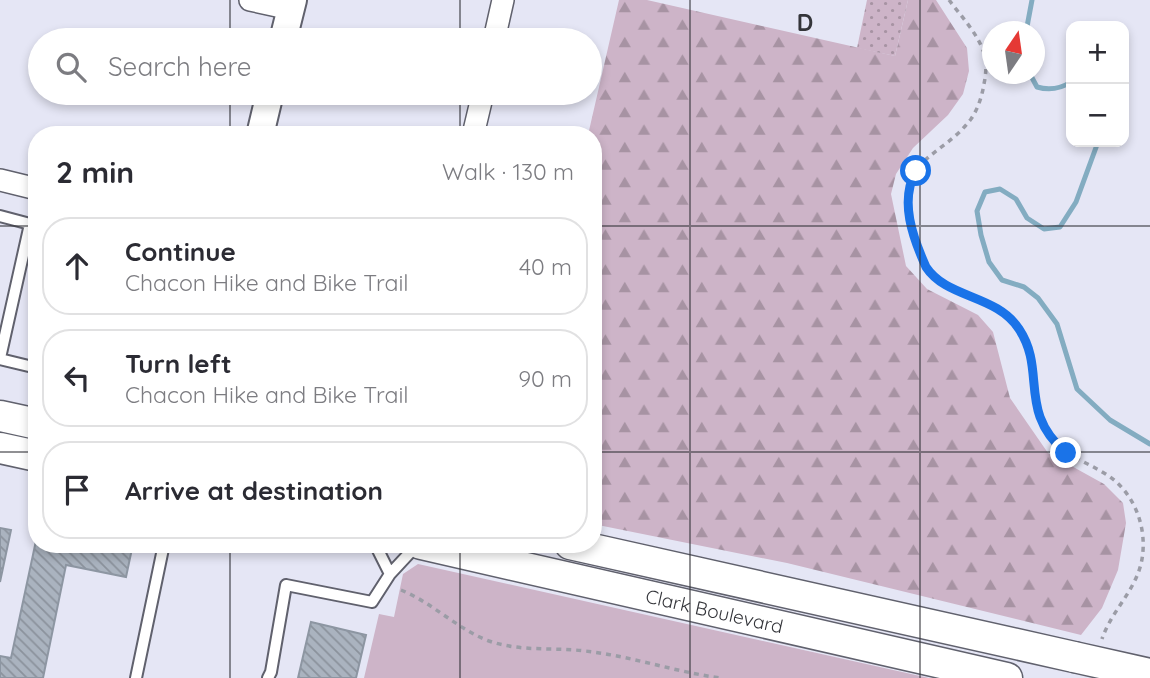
<!DOCTYPE html>
<meta charset="utf-8">
<style>
body{margin:0;font-family:Quicksand,sans-serif;background:#f2f2f3;color:#2b2b33}
.controls{position:absolute;right:21px;top:21px;display:grid;overflow:hidden;border-radius:14px;box-shadow:0 4px 10px #0003}
.controls button{width:63px;height:63px;display:grid;place-items:center;padding:0;border:0;border-bottom:2px solid #e1e1e2;background:#fff;color:#2b2b33;font:35px sans-serif}
.compass{position:absolute;left:982px;top:21px;width:63px;height:63px;border-radius:50%;background:#fff;box-shadow:0 4px 10px #0003;rotate:13deg}
.stop{position:absolute;width:21px;height:21px;margin:-16px;border:5px solid #1a73e8;border-radius:50%;background:#fff}
.stop.end{background:#1a73e8;border-color:#fff;box-shadow:0 2px 7px #0008}
.list{margin:0;padding:0;list-style:none}
h2{display:flex;justify-content:space-between;align-items:center;height:91px;margin:0;padding:0 28px;font-size:30px}
h2 small{font-size:23px;font-weight:400;color:#7c7c81}
.list li{display:grid;grid-template-columns:46px 1fr auto;gap:21px;align-items:center;box-sizing:border-box;height:98px;margin:0 14px 14px;padding:0 14px;border:2px solid #e1e1e2;border-radius:28px}
.list b{display:block;font-size:26px;white-space:nowrap}
.list p{margin:0;font-size:23px;white-space:nowrap;color:#7c7c81}
.list em{font-size:23px;font-style:normal;color:#7c7c81}
.icon{flex:none;width:38px;height:38px;fill:none;stroke:currentColor;stroke-width:2;stroke-linecap:round;stroke-linejoin:round}
.map{position:relative;flex:none;width:1150px;height:678px;overflow:hidden}
.search{position:absolute;background:#fff;box-shadow:0 4px 10px #0003;left:28px;top:28px;width:574px;height:77px;display:flex;align-items:center;gap:18px;box-sizing:border-box;padding:0 24px;border-radius:38px;color:#7c7c81;font-size:26px}
.panel{position:absolute;background:#fff;box-shadow:0 4px 10px #0003;left:28px;top:126px;width:574px;height:427px;border-radius:28px}
.map>svg:first-child{display:block}
</style>
<div class="map">
<svg width="1150" height="678" viewBox="0 0 1150 678">
<defs>
<pattern id="forest-firs" width="22" height="20" patternUnits="userSpaceOnUse" patternTransform="scale(1.75)"><rect width="22" height="20" fill="#cdb4c8"/><path d="M5 1l3.5 6h-7zM16 11l3.5 6h-7z" fill="#a793a3"/></pattern>
<pattern id="park-dots" width="8" height="8" patternUnits="userSpaceOnUse" patternTransform="scale(1.75)"><rect width="8" height="8" fill="#cdb4c8"/><path d="M2 2h.1M6 6h.1" fill="none" stroke="#a793a3" stroke-width="1.8" stroke-linecap="round"/></pattern>
<pattern id="building-back-hatch" width="6" height="6" patternUnits="userSpaceOnUse" patternTransform="scale(1.75)"><rect width="6" height="6" fill="#aab3bf"/><path d="M-1 5l2 2M0 0l6 6M5-1l2 2" fill="none" stroke="#8b929c"/></pattern>
</defs>
<rect width="100%" height="100%" fill="#e5e6f5"/>
<path fill="#cdb4c8" d="M418,564L929,678H364L379,614L394,617L403,574Z"/>
<path fill="url(#forest-firs)" d="M619,0H647L895,56L908,0H936L967,48L969,71L963,94L948,115L913,148L896,174L891,194L906,266L927,289L978,315L993,332L1010,398L1048,453L1104,484L1123,503L1126,523L1118,570L1102,608L1081,635L787,563L593,524V135H588Z"/>
<path fill="url(#park-dots)" d="M867,0H908L895,56L857,48Z"/>
<g fill="none" stroke-linecap="round" stroke-linejoin="round">
<path stroke="#83acc1" stroke-width="5" d="M1026,32L1032,0
M1030,74L1037,87C1050,91 1060,89 1071,82
M1098,142L1076,202L1060,227L1044,229L1027,218L1016,199L1000,189L985,192L977,211L981,235L989,262L1002,280L1024,287L1038,298L1057,324L1077,389L1110,420L1150,444"/>
</g>
<path fill="url(#building-back-hatch)" stroke="#8d96a2" stroke-width="2" d="M0,528L11,530L0,582Z
M37,536V544H133L126,577L66,565L43,678H0V656L11,658Z
M311,622L366,635L356,678H298Z"/>
<g fill="none" stroke-linecap="round" stroke-linejoin="round">
<g stroke="#60616d" stroke-width="14">
<path id="service" d="M0,216L34,225
M0,358L30,224
M0,359L37,368
M375,544L390,574
M136,678L164,544
M268,678L271,672L286,585L372,602L390,574L417,545"/>
</g>
<g stroke="#60616d" stroke-width="24">
<path id="minor" d="M250,0L291,9
M494,40L503,0
M473,135L483,93
M0,180L37,189"/>
</g>
<g stroke="#60616d" stroke-width="30">
<path id="tertiary" d="M283,40L293,0
M260,135L270,93"/>
</g>
<g stroke="#60616d" stroke-width="33">
<g id="secondary">
<path d="M0,416L37,424"/>
<path d="M0,448L37,456"/>
<path id="s1" d="M421,544L1007,678"/>
<path d="M570,544L1074,657"/>
</g>
</g>
<path stroke="#9b9ca6" stroke-width="3.5" stroke-dasharray="5 5" stroke-linecap="butt" d="M949,0C961,16 978,34 984,53C987,63 986,74 984,84C982,96 978,109 971,119C942,158 897,157 910,220C914,237 918,261 930,274C952,297 990,296 1012,321C1039,350 1026,392 1043,425C1058,455 1078,457 1104,473C1135,491 1149,530 1141,564C1134,592 1111,612 1102,639
M401,590C433,603 457,629 489,641C521,652 552,647 585,651C631,656 675,672 721,678"/>
<use href="#service" stroke="#fff" stroke-width="10"/>
<use href="#minor" stroke="#fff" stroke-width="21"/>
<use href="#tertiary" stroke="#fff" stroke-width="26"/>
<use href="#secondary" stroke="#fff" stroke-width="30"/>
<g stroke="#60616d" stroke-width="33" stroke-linecap="butt">
<path id="secondary-bridge" d="M1074,657L1150,674"/>
</g>
<use href="#secondary-bridge" stroke="#fff" stroke-width="30"/>
</g>
<g fill="none" stroke-linecap="round" stroke-linejoin="round">
<path stroke="#1a73e8" stroke-width="9" d="M916,171C899,201 913,238 926,267C947,299 996,294 1019,329C1047,371 1017,411 1066,453"/>
</g>
<path fill="none" stroke="#34353a" stroke-width="2" stroke-opacity="0.55" d="M230,0V40M460,0V40M690,0V678M920,0V678M230,93V135M460,93V135M0,226H37M593,226H1150M0,452H37M593,452H1150M230,544V678M460,544V678"/>
<g text-anchor="middle" stroke-width="5" stroke-linejoin="round" paint-order="stroke">
<g font-size="19" fill="#34353a" stroke="#e5e6f5">
<text dy="7" stroke="none"><textPath href="#s1" startOffset="301">Clark Boulevard</textPath></text>
</g>
</g>
<g font-size="23" text-anchor="middle" font-weight="bold" fill="#34353a" stroke="#e5e6f5" stroke-width="5" stroke-linejoin="round" paint-order="stroke">
<text x="805" y="31">D</text>
</g>
</svg>
<div class="controls">
<button>+</button>
<button>−</button>
</div>
<svg class="compass" viewBox="-18 -18 36 36"><path d="M0-13l5 13h-10z" fill="#e53935"/><path d="M0 13l5-13h-10z" fill="#7c7c81"/></svg>
<div class="stop" style="left:916px;top:171px"></div>
<div class="stop end" style="left:1066px;top:453px"></div>
<div class="search"><svg class="icon" aria-label="search" viewBox="0 0 24 24"><circle cx="10" cy="10" r="6"/><path d="M15 15l6 6"/></svg>Search here</div>
<section class="panel">
<h2>2 min<small>Walk · 130 m</small></h2>
<ul class="list">
<li><svg class="icon" aria-label="ahead" viewBox="0 0 24 24"><path d="M12 20V5M6 11l6-6 6 6"/></svg><div><b>Continue</b><p>Chacon Hike and Bike Trail</p></div><em>40 m</em></li>
<li><svg class="icon" aria-label="left" viewBox="0 0 24 24"><path d="M17 20v-9H6M10 6l-5 5 5 5"/></svg><div><b>Turn left</b><p>Chacon Hike and Bike Trail</p></div><em>90 m</em></li>
<li><svg class="icon" aria-label="arrive" viewBox="0 0 24 24"><path d="M6 21V4h12l-3 4 3 4H6"/></svg><div><b>Arrive at destination</b></div></li>
</ul>
</section>
</div>
